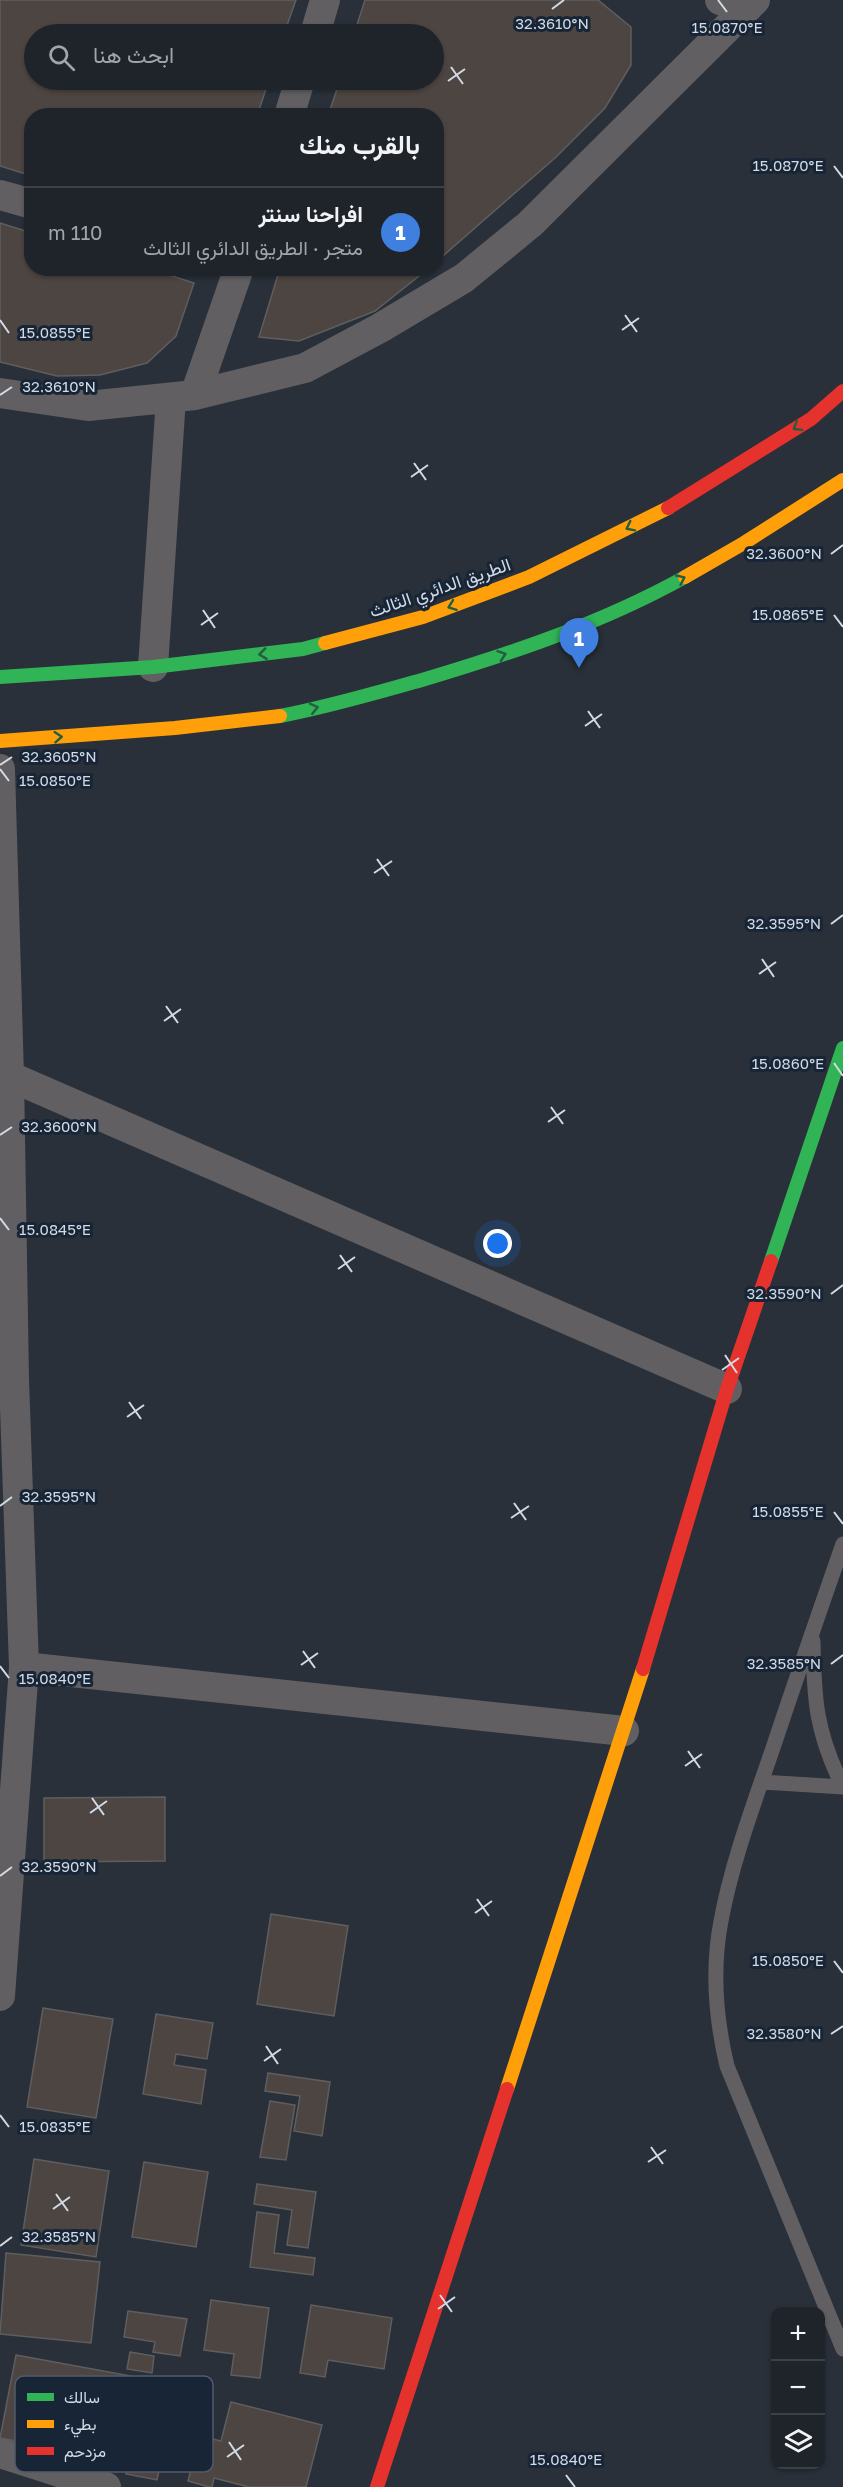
<!DOCTYPE html>
<html lang="ar">
<meta charset="utf-8">
<style>
body{margin:0;font-family:"Golos Text",Vazirmatn,sans-serif;background:#272c33;color:#f1f3f6;direction:rtl}
.controls{position:absolute;right:18px;bottom:18px;display:grid;overflow:hidden;border-radius:12px;box-shadow:0 2px 4px #0004}
.controls button{width:54px;height:54px;display:grid;place-items:center;padding:0;border:0;border-bottom:2px solid #3c4147;background:#1f242b;color:#f1f3f6;font:30px sans-serif}
.you{position:absolute;left:498px;top:1244px;width:21px;height:21px;margin:-15px;border:4px solid #fff;border-radius:50%;background:#1a73e8;box-shadow:0 0 0 9px #1a73e833}
.badge{display:grid;place-items:center;width:39px;height:39px;border-radius:50%;background:#969ea9;color:#fff;font-size:20px;font-weight:700}
.pin{position:absolute;translate:-50% -50px;filter:drop-shadow(0 2px 3px #0008)}
.pin::after{content:'';position:absolute;top:32px;width:21px;height:18px;background:inherit;clip-path:polygon(0 0,100% 0,50% 100%)}
.list{margin:0;padding:0;list-style:none}
h2{display:flex;justify-content:space-between;align-items:center;height:78px;margin:0;padding:0 24px;font-size:26px}
h2 small{font-size:20px;font-weight:400;color:#a1a4a9}
.list li{display:grid;grid-template-columns:39px 1fr auto;gap:18px;align-items:center;box-sizing:border-box;height:90px;padding:0 24px;border-top:2px solid #3c4147}
.list b{display:block;font-size:22px;white-space:nowrap}
.list p{margin:0;font-size:20px;white-space:nowrap;color:#a1a4a9}
.list em{font-size:20px;font-style:normal;color:#a1a4a9}
.icon{flex:none;width:33px;height:33px;fill:none;stroke:currentColor;stroke-width:2;stroke-linecap:round;stroke-linejoin:round}
.map{position:relative;flex:none;width:843px;height:2487px;overflow:hidden;direction:ltr}
.search{position:absolute;background:#1f242b;box-shadow:0 2px 4px #0004;left:24px;top:24px;width:420px;height:66px;display:flex;align-items:center;gap:15px;box-sizing:border-box;padding:0 21px;border-radius:33px;color:#a1a4a9;font-size:22px}
.panel{position:absolute;background:#1f242b;box-shadow:0 2px 4px #0004;left:24px;top:108px;width:420px;height:168px;border-radius:24px;direction:rtl}
.map>svg:first-child{display:block}
</style>
<div class="map">
<svg width="843" height="2487" viewBox="0 0 843 2487">
<rect width="100%" height="100%" fill="#293039"/>
<path fill="#4d4542" stroke="#5f5e5f" stroke-width="1.5" d="M0,0H296L284,34H34V80H269L257,116H32V176L0,166Z
M365,0H598L631,27V65L605,108L555,158L436,262V116H328L340,80H434V34H354Z
M0,223L32,233V268H147L194,283L176,336L147,363L100,375L57,376L0,362Z
M280,268H429L375,311L299,341L259,337Z
M165,1797V1861L44,1862V1798Z
M271,1914L348,1926L334,2016L257,2004Z
M43,2008L113,2019L96,2118L27,2107Z
M156,2014L213,2023L207,2059L176,2054L174,2065L206,2070L201,2104L143,2094Z
M268,2073L330,2082L322,2136L294,2131L300,2096L265,2091Z
M270,2101L295,2105L286,2160L260,2157Z
M34,2159L109,2171L96,2257L21,2245Z
M144,2162L208,2172L196,2247L132,2237Z
M257,2184L316,2192L308,2248L287,2245L292,2210L254,2204Z
M257,2212L279,2215L274,2253L315,2258L313,2275L250,2267Z
M6,2253L100,2262L91,2343L0,2334Z
M211,2300L269,2308L260,2378L231,2375L234,2354L204,2350Z
M311,2305L392,2318L384,2369L328,2360L325,2377L300,2373Z
M128,2311L187,2319L180,2356L153,2352L155,2342L124,2337Z
M130,2352L154,2356L152,2373L127,2369Z
M16,2355L131,2376L114,2460L0,2438Z
M231,2402L322,2425L306,2487H249L214,2478L212,2487H209L188,2481L200,2436L221,2441Z
M135,2433L166,2440L157,2480L126,2474Z"/>
<g fill="none" stroke-linecap="round" stroke-linejoin="round">
<path stroke="#615f61" stroke-width="15" d="M843,1544C820,1610 797,1676 775,1742C755,1801 732,1861 721,1921C712,1968 716,2020 727,2066L843,2349
M761,1782L843,1787C816,1732 814,1701 813,1641"/>
<path stroke="#615f61" stroke-width="30" d="M720,0L746,9
M315,34L325,0
M289,116L300,80
M0,195L32,204
M0,393L88,406L195,395L305,368L380,328L464,278L530,224L755,0
M195,395L239,268
M153,667L171,398
M0,769L9,1076L14,1379L24,1667L0,1996
M9,1076L727,1389
M24,1667L624,1731
M0,2453L106,2487"/>
<path stroke="#30b455" stroke-width="14" d="M0,677L153,667L303,649L325,643
M280,716C328,707 375,693 422,680C513,653 602,623 685,577
M771,1261L843,1048"/>
<path stroke="#ff9f0a" stroke-width="14" d="M685,577L744,543L843,480
M325,643L423,617L529,577L668,508
M0,741L175,728L280,716
M507,2089L643,1669"/>
<path stroke="#e5322d" stroke-width="14" d="M668,508L811,419L843,391
M643,1669L727,1389L771,1261
M377,2487L507,2089"/>
</g>
<defs><path id="oneway-chevron" d="M-2-3.5L2.5 0L-2 3.5" fill="none" stroke-width="1.6" stroke-linecap="round" stroke-linejoin="round" transform="scale(1.5)"/></defs>
<g stroke="#225e42">
<use href="#oneway-chevron" transform="translate(797 427) rotate(148)"/>
<use href="#oneway-chevron" transform="translate(630 527) rotate(153)"/>
<use href="#oneway-chevron" transform="translate(681 579) rotate(-25)"/>
<use href="#oneway-chevron" transform="translate(452 606) rotate(160)"/>
<use href="#oneway-chevron" transform="translate(263 654) rotate(173)"/>
<use href="#oneway-chevron" transform="translate(502 655) rotate(-19)"/>
<use href="#oneway-chevron" transform="translate(314 708) rotate(-13)"/>
<use href="#oneway-chevron" transform="translate(58 737) rotate(-4)"/>
</g>
<path fill="none" stroke="#d1dae5" stroke-width="2" d="M718,0L727,12M552,9L564,0M451,67L463,84M448,81L465,69M834,166L843,178M625,315L637,332M0,320L9,333M622,330L639,318M0,395L12,387M414,463L426,480M411,477L428,465M831,554L843,545M203,610L215,628M834,615L843,627M201,625L218,613M588,711L600,728M585,726L602,714M0,765L12,757M0,769L9,781M377,859L389,876M374,873L392,861M831,924L843,915M762,959L774,977M759,974L776,962M166,1006L178,1023M164,1021L181,1009M834,1063L843,1076M551,1107L563,1124M548,1122L565,1110M0,1135L12,1127M0,1218L9,1230M340,1255L352,1272M338,1269L355,1257M831,1294L843,1285M725,1355L737,1373M722,1370L739,1358M129,1402L141,1419M127,1417L144,1405M514,1503L526,1520M0,1506L12,1497M834,1512L843,1524M511,1518L529,1506M303,1651L315,1668M831,1664L843,1655M301,1665L318,1653M0,1666L9,1678M688,1751L700,1768M685,1766L702,1754M92,1798L104,1815M90,1813L107,1801M0,1876L12,1867M477,1899L489,1916M475,1913L492,1901M834,1961L843,1973M831,2034L843,2026M266,2046L278,2064M264,2061L281,2049M0,2115L9,2127M651,2147L663,2164M648,2162L666,2150M56,2194L68,2211M53,2209L70,2197M0,2246L12,2237M440,2295L452,2312M438,2309L455,2297M229,2442L241,2460M227,2457L244,2445M566,2475L575,2487"/>
<g text-anchor="middle" stroke-width="6" stroke-linejoin="round" paint-order="stroke">
<g font-size="18" fill="#d1dae5" stroke="#182536">
<text transform="translate(440 588) rotate(-19)" y="6">الطريق الدائري الثالث</text>
</g>
</g>
<rect x="15" y="2376" width="198" height="96" rx="9" fill="#182536" stroke="#505b6b" stroke-width="1.5"/>
<rect x="27" y="2393" width="27" height="8" fill="#30b455"/>
<rect x="27" y="2420" width="27" height="8" fill="#ff9f0a"/>
<rect x="27" y="2447" width="27" height="8" fill="#e5322d"/>
<g font-size="16" fill="#d1dae5">
<text x="64" y="2403">سالك</text>
<text x="64" y="2430">بطيء</text>
<text x="64" y="2457">مزدحم</text>
</g>
<g font-size="15" text-anchor="middle" fill="#d1dae5" stroke="#182536" stroke-width="6" stroke-linejoin="round" paint-order="stroke">
<text x="552" y="29">32.3610°N</text>
<text x="727" y="33">15.0870°E</text>
<text x="788" y="171">15.0870°E</text>
<text x="55" y="338">15.0855°E</text>
<text x="59" y="392">32.3610°N</text>
<text x="784" y="559">32.3600°N</text>
<text x="788" y="620">15.0865°E</text>
<text x="59" y="762">32.3605°N</text>
<text x="55" y="786">15.0850°E</text>
<text x="784" y="929">32.3595°N</text>
<text x="788" y="1069">15.0860°E</text>
<text x="59" y="1132">32.3600°N</text>
<text x="55" y="1235">15.0845°E</text>
<text x="784" y="1299">32.3590°N</text>
<text x="59" y="1502">32.3595°N</text>
<text x="788" y="1517">15.0855°E</text>
<text x="784" y="1669">32.3585°N</text>
<text x="55" y="1684">15.0840°E</text>
<text x="59" y="1872">32.3590°N</text>
<text x="788" y="1966">15.0850°E</text>
<text x="784" y="2039">32.3580°N</text>
<text x="55" y="2132">15.0835°E</text>
<text x="59" y="2242">32.3585°N</text>
<text x="566" y="2465">15.0840°E</text>
</g>
</svg>
<div class="controls">
<button>+</button>
<button>−</button>
<button><svg class="icon" aria-label="layers" viewBox="0 0 24 24"><path d="M12 4l9 5-9 5-9-5zM3 14l9 5 9-5"/></svg></button>
</div>
<div class="you"></div>
<div class="pin badge" style="left:579px;top:668px;background:#3f7fe0">1</div>
<div class="search"><svg class="icon" aria-label="search" viewBox="0 0 24 24"><circle cx="10" cy="10" r="6"/><path d="M15 15l6 6"/></svg>ابحث هنا</div>
<section class="panel">
<h2>بالقرب منك<small></small></h2>
<ul class="list">
<li><span class="badge" style="background:#3f7fe0">1</span><div><b>افراحنا سنتر</b><p>متجر · الطريق الدائري الثالث</p></div><em>110 m</em></li>
</ul>
</section>
</div>
